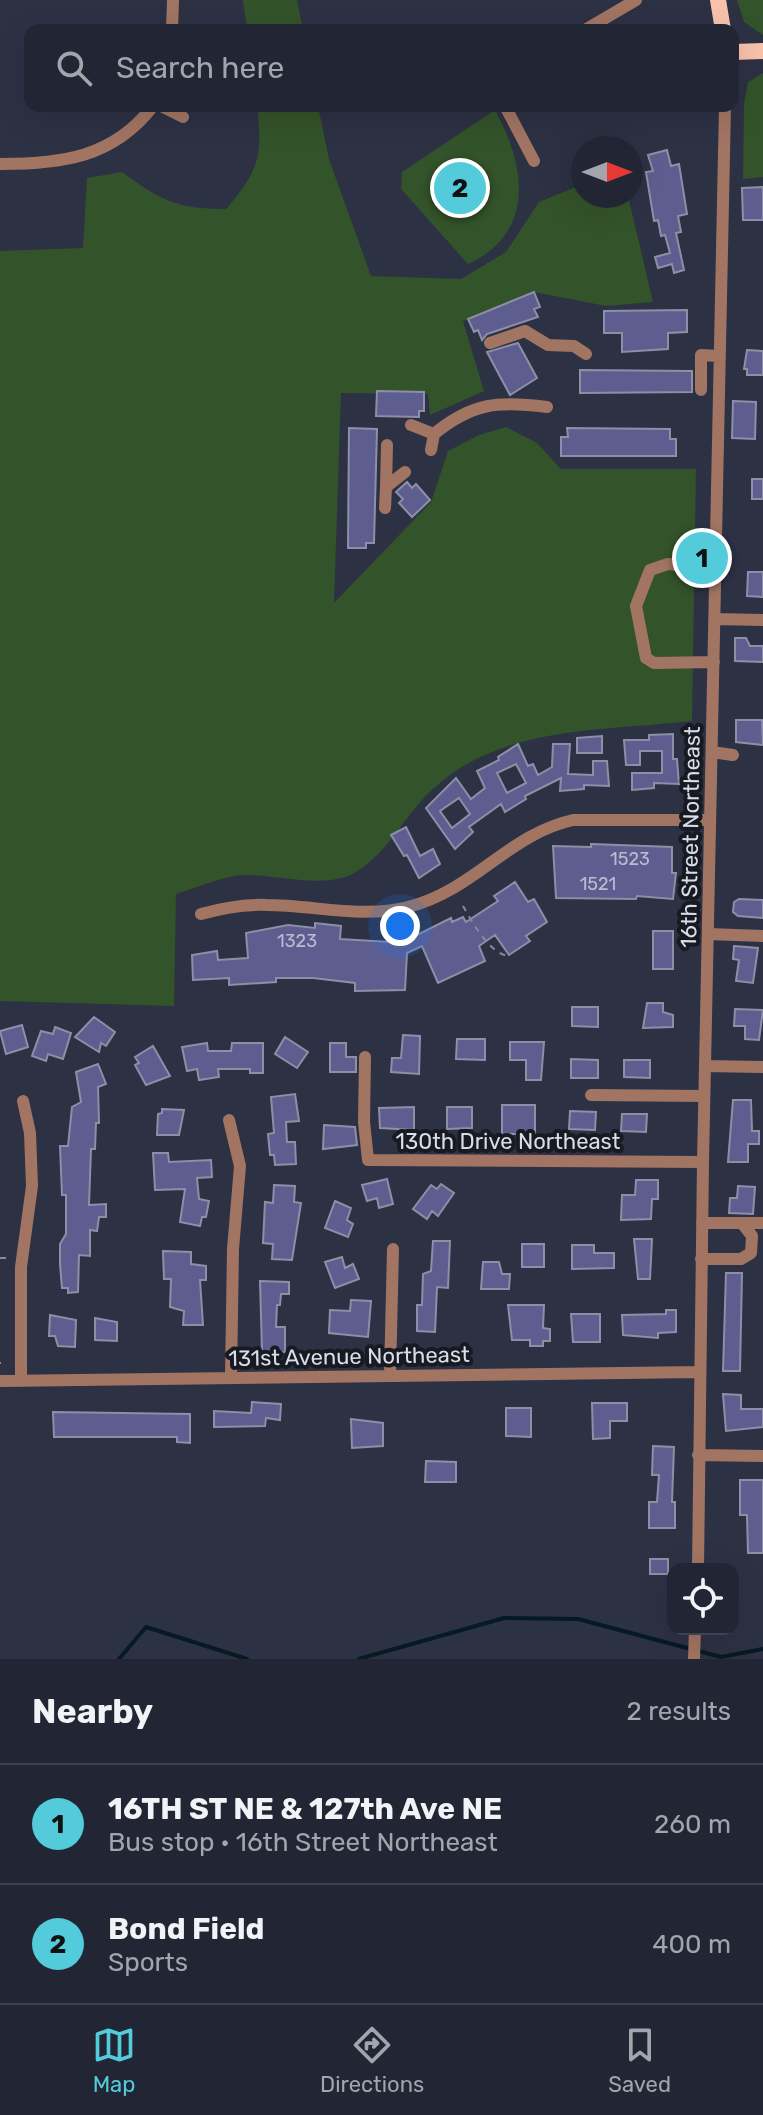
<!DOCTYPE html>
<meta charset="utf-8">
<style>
body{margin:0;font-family:Rubik,sans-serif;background:#2a2d3b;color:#f1f3f6}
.controls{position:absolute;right:24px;bottom:24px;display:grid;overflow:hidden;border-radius:16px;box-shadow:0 8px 32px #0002}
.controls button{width:72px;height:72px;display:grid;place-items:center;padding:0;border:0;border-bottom:2px solid #3f424e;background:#222533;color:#f1f3f6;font:40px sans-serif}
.compass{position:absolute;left:571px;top:136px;width:72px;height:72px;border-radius:50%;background:#222533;box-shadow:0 8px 32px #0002;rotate:90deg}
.you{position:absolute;left:400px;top:926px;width:28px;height:28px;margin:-20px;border:6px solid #fff;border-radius:50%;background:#1a73e8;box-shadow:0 0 0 12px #1a73e833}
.badge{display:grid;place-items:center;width:52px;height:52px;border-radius:50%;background:#53cbdb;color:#111;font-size:26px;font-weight:700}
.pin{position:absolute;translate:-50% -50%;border:4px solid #fff;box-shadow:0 2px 8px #0006}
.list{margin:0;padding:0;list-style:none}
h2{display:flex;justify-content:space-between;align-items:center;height:104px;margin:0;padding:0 32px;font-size:34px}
h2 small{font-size:26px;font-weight:400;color:#a2a5ac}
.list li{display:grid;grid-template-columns:52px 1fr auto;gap:24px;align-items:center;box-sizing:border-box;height:120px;padding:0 32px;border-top:2px solid #3f424e}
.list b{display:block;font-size:30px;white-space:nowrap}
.list p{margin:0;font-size:26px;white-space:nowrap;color:#a2a5ac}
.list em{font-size:26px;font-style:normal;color:#a2a5ac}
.icon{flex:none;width:44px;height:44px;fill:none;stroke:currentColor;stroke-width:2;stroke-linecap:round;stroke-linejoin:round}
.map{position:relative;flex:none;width:763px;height:1659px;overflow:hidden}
.search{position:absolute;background:#222533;box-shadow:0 8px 32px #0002;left:24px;right:24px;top:24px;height:88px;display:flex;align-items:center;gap:20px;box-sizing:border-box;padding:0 28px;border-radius:16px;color:#a2a5ac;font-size:30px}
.sheet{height:344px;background:#222533}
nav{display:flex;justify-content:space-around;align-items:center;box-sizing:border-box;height:112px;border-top:2px solid #3f424e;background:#222533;font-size:22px;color:#a2a5ac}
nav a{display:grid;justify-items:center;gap:4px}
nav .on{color:#53cbdb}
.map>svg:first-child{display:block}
</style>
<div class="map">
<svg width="763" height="1659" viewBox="0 0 763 1659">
<rect width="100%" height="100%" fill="#2d3144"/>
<path fill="#33532a" d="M243,0H297L303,30H247Z
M737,0H763V35L744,22Z
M763,73V177L743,179L744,104L748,82Z
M257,106H318L329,159L371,276L461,279L506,252L539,202L583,184V196H628L653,302L606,306L534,292L463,321L484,391L430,415L428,394L341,393L334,603L431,502L448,451L479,435L506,427L537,443L561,469H696L692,721C605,731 501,725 433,789C405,814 388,854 354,873C327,889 276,875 246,875C224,875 197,888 176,894L174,1006L0,1001V251L83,248L87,178L122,172C162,201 177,209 226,209C259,171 263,155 257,106Z
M495,110C526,166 536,233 468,264L401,189L402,172Z"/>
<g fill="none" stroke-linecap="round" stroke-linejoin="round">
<path stroke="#061a23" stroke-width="4" d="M119,1659L146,1627L247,1659
M359,1659L504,1618L578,1619L721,1657L763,1649"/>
</g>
<path fill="#5d5d8f" stroke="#8d8fa6" stroke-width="2" fill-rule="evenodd" d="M667,150L671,166L679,164L687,214L678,216L681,232L676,233L684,270L674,273L672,264L658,268L655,257L670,253L665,235L661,236L658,220L654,221L646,172L653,171L648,155Z
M763,187V220H743L742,188Z
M534,292L540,307L534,309L538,317L487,334L482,340L478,330L474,332L468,319Z
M687,310V332L668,333V349L622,352V333H604V311Z
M518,343L537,378L510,395L487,352Z
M747,350L763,351V375H747V369H744Z
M580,370L692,371V392L580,393Z
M377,391L424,392V411H419V417L376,416Z
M733,401L756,402L755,439L732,438Z
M349,428L377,429L374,543H366V548H348Z
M567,428L670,429V439H676V456H561V437H568Z
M752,479H763V499H752Z
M407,482L412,488L416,484L430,500L412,517L399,503L403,499L396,492Z
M748,572H763V597L747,596Z
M735,638H746L750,646H763V662L735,661Z
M736,720H762L763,745L736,742Z
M673,734V759H677L679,784L654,783V788L632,790V773H662V751H640V765H626L624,740H649V735Z
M602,736V753H577V738Z
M518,744L528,766L533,764L538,775L552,767L553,744H570L568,774L593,775V761H607L609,786L584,785V789L560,791L561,778L525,796L526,799L505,812L501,804L469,827L473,832L455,849L426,808L456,778L471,799L485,788L477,771L499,760L498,757ZM516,764L526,783L507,793L497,773ZM459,798L470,814L452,828L440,811Z
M406,827L420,856L433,849L440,864L419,878L407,855L404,856L391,835Z
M591,844L672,847V873H676L673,899L637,896L636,899L556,898L553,846L591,847Z
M515,882L528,902L534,899L547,922L526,936L530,941L509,955L495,935L479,946L485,961L438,983L422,946L407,953L405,990L355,991V983L313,978H276V982L229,985V978L193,980L192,955L217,951L218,960L248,958L246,933L288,925L315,928V923L341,926L340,939L390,942V939H409L451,918L452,922L463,917L466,922L498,901L494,896Z
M739,899L763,900V918L738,916L733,912L734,902Z
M653,931H673V969H653Z
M734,946L758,948L753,983L736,981L739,960L733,959Z
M647,1003H663V1012L673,1015V1027L643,1028Z
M572,1007H598V1027L572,1026Z
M735,1009L763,1010L759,1040L745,1039V1026H734Z
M94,1017L115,1032L106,1046L101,1043L99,1052L75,1037Z
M22,1025L28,1047L6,1054L0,1031Z
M55,1027L71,1033L63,1059L48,1054L46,1061L32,1056L41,1031L53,1034Z
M403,1035L420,1036L419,1074L391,1072L392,1058H401Z
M285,1037L308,1052L297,1068L275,1054Z
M457,1039H485V1060L456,1059Z
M510,1042H544L541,1080H526V1060H510Z
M207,1043L208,1051H231L232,1043H263V1073H250V1069H218L219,1077L199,1080L197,1069L187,1071L182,1047Z
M330,1043H346V1057H356V1072H330Z
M153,1046L170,1076L146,1085L135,1065L139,1063L135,1057Z
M571,1059L598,1060V1078H571Z
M624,1060H650V1078L624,1077Z
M98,1064L106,1084L98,1087L99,1123H96L95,1149H91L89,1205L106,1204V1217H99L97,1231L90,1230V1256L79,1255L78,1292L68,1293V1288H62L60,1264V1244L66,1234V1195H62L60,1146H68L72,1107L81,1102L76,1072Z
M295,1094L299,1121L286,1122L287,1142H295L296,1164L275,1165L274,1155H270L268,1134L274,1133L271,1097Z
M733,1100H751L752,1131H759V1144H748V1162H728Z
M502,1105H535V1134H502Z
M414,1107V1130L380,1128L379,1108Z
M447,1107H472V1128L447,1129Z
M162,1109L184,1110L179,1135H157L158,1114L162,1113Z
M570,1111L596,1112L595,1130L569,1129Z
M622,1114H647L646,1132L621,1131Z
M324,1125L355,1127L357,1145L323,1149Z
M153,1153H168L169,1162L211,1160L212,1177L197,1178L199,1199L209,1201L206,1217H202L200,1226L180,1222L185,1189L155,1190Z
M387,1179L393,1204L379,1208L377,1198L367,1201L362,1185Z
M636,1180H658V1199H652L651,1219L621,1220L622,1195H635Z
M441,1184L454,1193L438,1216L432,1211L427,1219L413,1209L431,1185L437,1189Z
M274,1185L295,1186L294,1202L301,1203L292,1260L272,1259L273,1244L263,1243L265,1202L273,1203Z
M738,1186L755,1187L753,1214L729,1213L730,1198H737Z
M335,1201L351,1208L347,1220L353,1224L348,1237L325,1228Z
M634,1239H652L650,1279H638Z
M433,1241H450L448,1288L437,1287L435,1332L417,1331V1305H422L423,1274L431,1271Z
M522,1244H544V1267H522Z
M572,1245H594V1253H614V1268L572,1269Z
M163,1251L191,1252V1264L206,1266V1280H200L203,1325H183L184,1311L170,1307L171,1279H164Z
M342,1257L345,1268L353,1264L359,1279L335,1288L325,1262Z
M483,1262H499L502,1274H510L509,1289H481Z
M726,1273H742L740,1371H723Z
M260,1281L289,1282V1294H281L280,1305H277L276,1327H285V1352L262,1351Z
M351,1300L371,1301L368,1337L329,1333L330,1310L350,1311Z
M508,1305H544L543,1328L550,1329V1341H543V1346H530V1340H512Z
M666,1310H676V1332L658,1333V1338L623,1335L622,1315L666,1314Z
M571,1314H600V1342H573Z
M50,1315L76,1320L75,1347L58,1346L55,1336H49Z
M95,1318L117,1322V1341L95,1340Z
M723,1394L741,1395V1409H763V1427L726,1431Z
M252,1402L281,1404L280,1420L266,1418L265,1426L214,1427V1411L251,1413Z
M592,1403H627V1421H610V1438L593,1439Z
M506,1408H531V1437L506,1436Z
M53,1412L190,1414V1443L177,1442V1437H54Z
M351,1419L383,1423V1446L352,1448Z
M653,1446L674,1447L672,1502H675V1528H649V1502H657L659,1475H652Z
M426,1461L456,1462V1482H425Z
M740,1480H763V1553H748L747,1515H740Z
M650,1559H668V1574H650Z"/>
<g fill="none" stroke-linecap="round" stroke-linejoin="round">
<path stroke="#868a99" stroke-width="2" stroke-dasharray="6 6" stroke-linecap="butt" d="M463,906C472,922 491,956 510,956
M0,1258H7
M0,1363H1"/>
<path stroke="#a27563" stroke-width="12" d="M172,30L173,0
M585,30L636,0
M161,106L183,117
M505,106L534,161
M0,164C61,164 113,158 153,106
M490,343L525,331L548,345L574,346L586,354
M701,390V355L718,356
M411,425L434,434
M431,450L434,434C473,402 499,401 547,407
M386,487L387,445
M385,508L386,487L405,472
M715,619L763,620
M714,662L654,663L646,658L636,606L650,570L668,564L716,569
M712,752L733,755
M201,914C222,908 245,904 267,905C313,905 362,919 408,907C473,891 509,834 573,820H710
M708,934L763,936
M365,1057L364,1122L368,1160L703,1162
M705,1066L763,1067
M591,1095L704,1096
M229,1120L240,1166L233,1249L231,1377
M702,1223H763
M701,1259H741L751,1253L752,1236L742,1223
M390,1376L393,1249
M0,1381L699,1372
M21,1381V1267L32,1186L30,1133L23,1101
M698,1455L763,1456
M698,1569L703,1162L725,106
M694,1659L695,1629"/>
<path stroke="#f9c2ab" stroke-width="16" d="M718,0L723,30
M733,52L763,51"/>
</g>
<g text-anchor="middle" stroke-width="8" stroke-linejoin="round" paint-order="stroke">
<g font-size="18" fill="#babcd2">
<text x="630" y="865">1523</text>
<text x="598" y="890">1521</text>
<text x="297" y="947">1323</text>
</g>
<g font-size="22" fill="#d9dce9" stroke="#181a22">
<text transform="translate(690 837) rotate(-89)" y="8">16th Street Northeast</text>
<text x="508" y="1149">130th Drive Northeast</text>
<text transform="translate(349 1356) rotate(-1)" y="8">131st Avenue Northeast</text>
</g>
</g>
</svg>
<div class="controls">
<button><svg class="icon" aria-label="locate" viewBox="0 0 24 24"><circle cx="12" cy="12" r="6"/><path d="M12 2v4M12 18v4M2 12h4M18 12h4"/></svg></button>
</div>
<svg class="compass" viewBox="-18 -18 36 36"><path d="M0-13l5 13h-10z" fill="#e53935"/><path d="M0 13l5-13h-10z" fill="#a2a5ac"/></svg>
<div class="you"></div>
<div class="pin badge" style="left:702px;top:558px">1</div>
<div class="pin badge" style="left:460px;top:188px">2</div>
<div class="search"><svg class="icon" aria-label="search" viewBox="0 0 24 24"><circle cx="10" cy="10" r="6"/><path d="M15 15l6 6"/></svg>Search here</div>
</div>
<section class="sheet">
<h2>Nearby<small>2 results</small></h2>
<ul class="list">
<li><span class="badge">1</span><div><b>16TH ST NE &amp; 127th Ave NE</b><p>Bus stop · 16th Street Northeast</p></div><em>260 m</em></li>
<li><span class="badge">2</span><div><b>Bond Field</b><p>Sports</p></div><em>400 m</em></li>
</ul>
</section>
<nav>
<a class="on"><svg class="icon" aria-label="map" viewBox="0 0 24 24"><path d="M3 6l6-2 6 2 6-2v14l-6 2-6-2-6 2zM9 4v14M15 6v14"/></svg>Map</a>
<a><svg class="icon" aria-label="directions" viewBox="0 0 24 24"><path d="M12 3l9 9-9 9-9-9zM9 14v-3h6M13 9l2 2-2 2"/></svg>Directions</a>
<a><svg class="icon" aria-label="saved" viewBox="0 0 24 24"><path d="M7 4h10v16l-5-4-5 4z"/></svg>Saved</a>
</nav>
